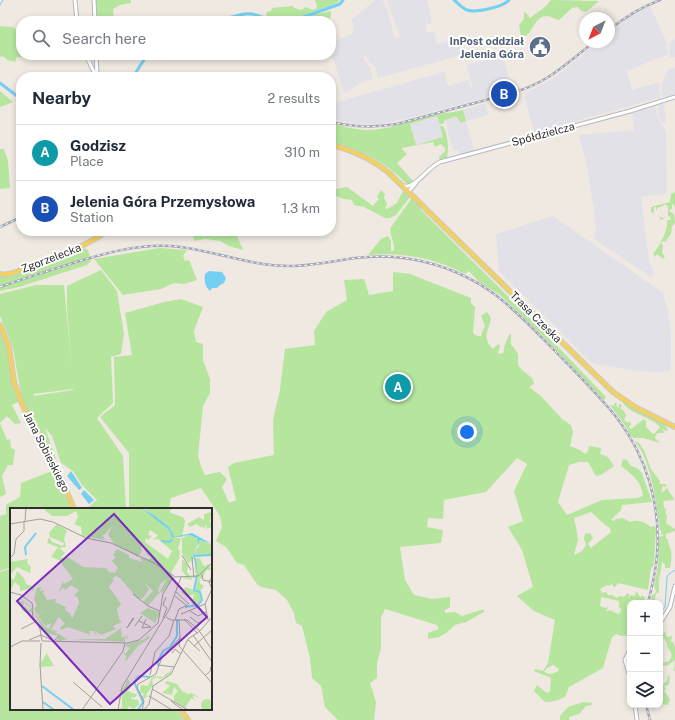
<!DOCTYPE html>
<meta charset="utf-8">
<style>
body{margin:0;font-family:"Public Sans",sans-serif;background:#f2f2f3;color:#1f2937}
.controls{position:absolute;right:12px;bottom:12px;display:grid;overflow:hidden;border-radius:8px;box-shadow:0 2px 6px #0003}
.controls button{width:36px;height:36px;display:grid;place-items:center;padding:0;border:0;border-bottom:1px solid #e0e1e3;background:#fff;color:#1f2937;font:20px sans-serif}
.compass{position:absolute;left:579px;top:12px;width:36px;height:36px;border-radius:50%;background:#fff;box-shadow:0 2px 6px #0003;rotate:222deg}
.you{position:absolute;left:467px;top:432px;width:14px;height:14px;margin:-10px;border:3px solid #fff;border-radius:50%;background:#1a73e8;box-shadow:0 0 0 6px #1a73e833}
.badge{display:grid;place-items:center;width:26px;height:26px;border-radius:50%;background:#4264fb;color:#fff;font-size:13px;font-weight:700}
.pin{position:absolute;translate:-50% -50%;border:2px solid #fff;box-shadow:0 1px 4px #0006}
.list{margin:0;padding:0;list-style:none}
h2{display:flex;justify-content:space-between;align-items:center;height:52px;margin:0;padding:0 16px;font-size:17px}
h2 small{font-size:13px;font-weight:400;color:#747a83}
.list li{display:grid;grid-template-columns:26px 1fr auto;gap:12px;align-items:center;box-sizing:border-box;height:56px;padding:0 16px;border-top:1px solid #e0e1e3}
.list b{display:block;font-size:15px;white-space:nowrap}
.list p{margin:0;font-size:13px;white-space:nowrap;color:#747a83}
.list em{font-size:13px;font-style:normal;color:#747a83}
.icon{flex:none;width:22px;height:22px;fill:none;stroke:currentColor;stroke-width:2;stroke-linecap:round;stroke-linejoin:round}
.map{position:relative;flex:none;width:675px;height:720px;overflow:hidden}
.search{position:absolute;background:#fff;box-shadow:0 2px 6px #0003;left:16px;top:16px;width:320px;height:44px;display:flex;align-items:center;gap:10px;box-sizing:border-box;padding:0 14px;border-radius:16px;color:#747a83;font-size:15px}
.panel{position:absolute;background:#fff;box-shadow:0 2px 6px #0003;left:16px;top:72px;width:320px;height:164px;border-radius:16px}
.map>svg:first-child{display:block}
</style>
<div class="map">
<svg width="675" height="720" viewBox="0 0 675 720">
<rect width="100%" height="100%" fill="#efe9e1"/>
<path fill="#e3e1e8" d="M375,0H382L387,7L393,33H394L396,39L400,37L387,0H427L432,23L425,25L427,33L434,31L437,44L458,39L462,55L378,78L375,66L368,60L366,55L363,56L365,62L370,67L373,79L358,84L348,92L344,93L331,52V43L351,34L354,30L351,20Z
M650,6L667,43L666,45L668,54L627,71L632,90L661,82L659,88L661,97L534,133L524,94L554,78L598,42H609V33L629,17Z
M675,39V57L670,58L669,44Z
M503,55L511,86L496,90L497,94L429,113L383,124H356L331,119V104L444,72L448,86L469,80L471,90L473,88L466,65Z
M675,68V94L663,97L661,87L663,80L669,69Z
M485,103L488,115L466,121L474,150L460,154L458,149L454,150L448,134L447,124L444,122L456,116L459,123L466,121L463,110Z
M664,104L666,122L662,123L659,117L658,105Z
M655,106L658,118L666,132L667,191L665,194L645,196L641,198L649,261L654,272L651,277L594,239L596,232L594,205H593L587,165L579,135L634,130L632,113Z
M437,116L443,137L416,145L410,124Z
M553,216L663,293L668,311L671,333V367L669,371L655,372L639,371L593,364L499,271L496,234Z"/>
<path fill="#b6e59e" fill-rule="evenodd" d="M95,0H131V3L120,5L113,9L114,21H96Z
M315,0H340L337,3L288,21H279L266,16L267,12L271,11L272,8L293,6L294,8L301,10L306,7L312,10L316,9L317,6Z
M551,0L599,1L586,12L581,11L578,7L572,8L559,20C554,19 551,16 547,16C537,16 534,27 529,33C527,36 524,36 521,38L519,25L524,19V12L527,14L530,18L545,7Z
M331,11V16L328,21H298L316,14Z
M247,16H254L268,21H240V17Z
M0,26L12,27L21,32V55H24L22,57H17L15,62L7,60V59L2,56L0,57Z
M0,91L13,102L0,107Z
M463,110L466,121L460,123L456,116L444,121V123L440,125L437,116L410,124L416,145L443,137L440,126H443C448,135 449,148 447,158L440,160L439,157L445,151V148L441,144L435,147L433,142L402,148V149L407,154L397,163L413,181L409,184L406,183C393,170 378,159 361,152C352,149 341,147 334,143H331V123C343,126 355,130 367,130C393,130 414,118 439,114C446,113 455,112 463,110Z
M0,149H4L8,161L10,188L0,189Z
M347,187L373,206L379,199L377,197L381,190L385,194L384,198L387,204L385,208L387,209L397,203L403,191L410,197L396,215L390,218H385L364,207L354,205L352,200L344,199L331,194V190Z
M675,192V208L674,205L672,204V209H670V212L674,214L675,223L672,226L671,234L665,242L663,241L661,243L663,245L662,253L665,256L663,259L657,254L655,257L653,254C659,247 669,229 667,220H671L670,216L660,220V216L662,218L668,217V206L664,204L663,206L657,208V210H656V207H654V213L651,212V207L670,202L671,194Z
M412,198L420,205L421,210L539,327L606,397L604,400L539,332L500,295L478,281L469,271L465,274C435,258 402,252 368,255L381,239L388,236L391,241V251H394C395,242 389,234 391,227Z
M192,231H235L243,250L229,246L220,241L205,239L194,241Z
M84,248L88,250L90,257L0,286V277L8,276L69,255Z
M159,248L187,250L183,256L185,261L189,260L197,280L184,284L174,283L161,289L123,295L94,259Z
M91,259V261L87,265L19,287L0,291V287Z
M101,270L117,291L124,334L121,354L111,357L113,403L97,418L123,456L126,509H86L97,500L82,485L73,471L61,463L52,436L45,428L56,459H54L36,431L21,395L13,348L0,316V294L36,285H64L72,370L67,308V286ZM73,389V390L34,396L33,394Z
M393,272L410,274L471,298V303L475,307L473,333L477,336H481L485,325L481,316L487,312L491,318C489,331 481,337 493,349L498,344L500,346L498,353L501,354L504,352V347L509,335L511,334V344L518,354V365L521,369L533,379L534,384L529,387L541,396L562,419L571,425L573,432L570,446L580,450L585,454L588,451L589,446L601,448L600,454L608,457L614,466L601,475L596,476L588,462H579L569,465L558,502L567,515L602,500L637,498L643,496C641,481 633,475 621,466L623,459L627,460L631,466L637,468L642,473L652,502L622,505L621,510L611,520L614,521L616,519L623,518L630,522C638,519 644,522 651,527L654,526L656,528L654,564L651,569L648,590L618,583L616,586L614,587L611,583L610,586L607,585L600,589L602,593L606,592L608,595H612L617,598L619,596L624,597L628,593L630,596L628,597L629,598L631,595L635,596L636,592H637L641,598V596H644L646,603H630V635L621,636L616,634L612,637L603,668L569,687L565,697C558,700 553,702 545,702L534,691L537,685L547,693L550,692L551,678L534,671L535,669L543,671L548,663L555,620L534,611L517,596L533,587L522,550L508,527L523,521L514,491L527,464L517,458L486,492L444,500L443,519L428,518L427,527L443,530L441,543L400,547L405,580L414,595L432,599L450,597V607L445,610V613L455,612L462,616L481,610H484V612L466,622L455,625L446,633L439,637L428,639V633L439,629L437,625L385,609L381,618V648L377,663V678L370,683L376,702L374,720H338L325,707L321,686L312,678L310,658L302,626L296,623L294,613L287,600L276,590L261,587L257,584L244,565L237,563L226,547L216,541L222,527L220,516L201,488L171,498L169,509H129V453L100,417L115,405L114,357L132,355L125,313L164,302L181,299L203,307L194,331L196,342L203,344V360L210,379V393L203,406L198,456L202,469L205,475L220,472L227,479L222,487L229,503L236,500L228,467L234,463L274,455L273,420L280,390L285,349L315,345L314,331L326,312L347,300L344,280L364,279L369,295L393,291ZM591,512C598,517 602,524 610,528L611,532L591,548L588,544L593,538L590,533L585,534L584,538L586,545L582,551L574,555L578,540L576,527L574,518ZM601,597L619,601V607L621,609L620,613L618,614L610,610L607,611L606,610L609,607L605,608L600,606ZM553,665L559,669L557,672L550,674L544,672L547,668Z
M0,330L8,350L20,401L12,405L21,423L15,424L7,416L0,423L7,440L10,439L11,448L15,450L13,465H8L2,476L6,494L0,497Z
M623,402L639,412L654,418L653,419L663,422L668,430L666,431L663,429V430L665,433H658L655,436V438L660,443L643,438H634L630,435L627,428L610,405H613L615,407L614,403H616L618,408L619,407V404H621L622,406L620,408L624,411L626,416L624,419L626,422H630L631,424L629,427L631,429L644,419L646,421V427L653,434L655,433L660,427C650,416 627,413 623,402Z
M635,441L639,443L644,450L651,469L660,481V484H666V487L663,486L661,492H663L667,488L674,499V500L663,501L664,507L666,510L665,513L667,515L666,523L675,529V531L666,534V539H668C668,544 670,547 671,551C672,556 671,563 670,568H665V564L662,562L661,570L659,579V592L656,594L655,600L658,601L659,603H650L652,595L655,594L656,591L654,585L658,567L659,537L664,535L663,534L660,535L662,532L660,530C657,507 651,459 635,442Z
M57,469L74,509H11V567L0,571V516L6,514V505L20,497L21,483Z
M11,568V709H176L184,720H0V572Z
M665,632L667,637L672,636L671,642H673L675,647V671H674L675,660L667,666L661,665L662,663L669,661C674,655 671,652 667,647V644L664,638L660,642V636Z
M668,675L670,676L669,685L664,686L666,689L664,691L670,699L668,705L660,704V700L662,698L663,693L660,689V682L663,684L667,681Z
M583,702L592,703V705L586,706L579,714L569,717V720H560V716L568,707Z"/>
<path fill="#75cff0" d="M209,271L222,272L226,278L224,283L220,285L217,288H212L210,291C205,287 204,280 205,274Z
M71,471L82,488L79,490L67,476Z
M84,490L94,500L89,504L81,494Z"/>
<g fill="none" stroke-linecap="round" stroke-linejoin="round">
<path stroke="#75cff0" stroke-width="1" d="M0,5L3,0
M660,613L665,607L667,577L669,574L675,570"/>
<path stroke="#75cff0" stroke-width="3" d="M454,0C458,3 462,8 467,10C476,13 503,7 509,0
M218,21C244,14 246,9 272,21
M292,21L340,4L343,0
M133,77L147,55
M0,83L21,99"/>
<g stroke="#b4b7c1" stroke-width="5">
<path id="secondary" d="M75,0L77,21
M94,0L95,21
M86,55L93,70L99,77
M96,55L97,73
M404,186C415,189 429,166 440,162L630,111L675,97
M409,191L416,183
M660,623L670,607L675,586
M630,650L625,660L630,677
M635,705L637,720"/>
</g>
<g stroke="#c9c9c9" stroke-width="6">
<path id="primary" d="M331,145C353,150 372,159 389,173L613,392L635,407L675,427
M0,274C11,276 20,270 30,266C57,257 83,248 107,231
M0,325L9,347L14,382L21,401L37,437L59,473L74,509
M180,709L188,720"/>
</g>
<use href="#secondary" stroke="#fff" stroke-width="3"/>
<use href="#primary" stroke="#f2d163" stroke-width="4"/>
<g stroke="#a3a6b8" stroke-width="2.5">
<path id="rail" d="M609,30C625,17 641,7 660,0
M331,122C356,127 372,128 397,124L515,92C549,82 567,63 594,42
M0,227L21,217
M0,287C22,279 45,272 67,265C102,254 135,244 171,246C211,249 248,266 289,266C311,266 333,261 355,258C380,255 405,256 429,263C486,278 515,310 554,350C575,372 598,394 617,418C647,457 661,506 657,555C656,571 652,587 648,603
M646,705L650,720"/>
</g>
<use href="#rail" stroke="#fff" stroke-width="1" stroke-dasharray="3" stroke-linecap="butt"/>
</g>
<defs>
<g id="civic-disc" transform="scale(1.15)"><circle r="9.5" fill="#5c6f8a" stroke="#fff"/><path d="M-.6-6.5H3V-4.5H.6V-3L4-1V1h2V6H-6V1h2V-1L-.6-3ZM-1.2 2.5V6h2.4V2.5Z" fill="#fff"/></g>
</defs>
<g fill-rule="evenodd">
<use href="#civic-disc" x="540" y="47"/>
</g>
<g text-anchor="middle" stroke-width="4" stroke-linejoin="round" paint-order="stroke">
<g font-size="11" font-weight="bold" fill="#4e5e75" stroke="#fff" text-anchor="end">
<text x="524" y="45">InPost oddział<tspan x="524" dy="13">Jelenia Góra</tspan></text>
</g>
<g font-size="11" fill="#2e2e2e" stroke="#fff">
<text transform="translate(543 134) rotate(-15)" y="4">Spółdzielcza</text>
<text transform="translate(51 258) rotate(-21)" y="4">Zgorzelecka</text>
<text transform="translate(536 317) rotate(45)" y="4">Trasa Czeska</text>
<text transform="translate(47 452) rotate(63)" y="4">Jana Sobieskiego</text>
</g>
</g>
<g transform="translate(10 508)">
<rect width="202" height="202" fill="#efe9e1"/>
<path d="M33,0H131L159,22L162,30H171L168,41L170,43L169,51L161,65L164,70L152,85L150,83L157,71L150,76L148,84H150L138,98L133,94L143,83L134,74L139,81L133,90L128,91L110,70L106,68L103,70L99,67L104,72L99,79L111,96L107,101L109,111L112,114L103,118L106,121L91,127L85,123L87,128L83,123H79L81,127L58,119L51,122L50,119L55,116L49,109L41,121L48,124H44L39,121L42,115L35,118L28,108L35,102L28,107L24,101L27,98L24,91L27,80L31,79L30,83L34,82L33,85L37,92L46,91L45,94L56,99L55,102L60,105L62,111L69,95L68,89L64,88L69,82L64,79L61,77L55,82L54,79L49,84L53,73L54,76L63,71L49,52L41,49L48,39L37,35L39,29L42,34L53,38L54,35L40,29L39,25L47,16L57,23L54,30L56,39L49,40L55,45L50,50H59L73,59L96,60L99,64L105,65L108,60L102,53L106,49L103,47L107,41L119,47V50L133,54L130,50L140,51L142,49L137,47L131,35L132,43L128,49L104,36L98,26L102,18L93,28L95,32L72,28L71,19L64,16L68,9L66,3L57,8H42ZM140,22L148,27L143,32L148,31L162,43L158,51L135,34L136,30L138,32L142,28L138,27ZM133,0H163L159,4L174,10L175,13L172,29H163L161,21ZM202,4L199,16L202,12V19L197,21L196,15L195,20L189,18L195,21L186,16L180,19L177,16L191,8L189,9L194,12V6ZM178,27L185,28L189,34L183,47L186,54L185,50H190L193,57L196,58L198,55L201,62H196L192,71L189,70L190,76L194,78L190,83L185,81L188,69L185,64V52L183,49L182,56L181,53L178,55L172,45V30ZM189,32L202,37V47L184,48L189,39ZM18,51L17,55L21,59L20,65L7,59L0,67V54ZM172,51L178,57L177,64L183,72L171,70L177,69L172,63ZM7,63L14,70L16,76L24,79L23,84L22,80L10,83V78L5,74L0,83V70L4,72ZM186,76L183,82L190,85L191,92L186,97L182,96L184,86L177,89L171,84L176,79L183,82ZM9,89L20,98L34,118L57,131L46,134L49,128L36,125L34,120L31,122L30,119H32L22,102L20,105L14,104L11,101L16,99L19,103L21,100L13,93L14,99L10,94L13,93ZM138,100L150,104L145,115L130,105ZM111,120L112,130L125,124L117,128L118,131L115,129V134L59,131H95ZM140,124L138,127L140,130L128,138L116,153L115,152L117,149L112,144L115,146L120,140L114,137L135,131ZM40,141L37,146L44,158L30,159L31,154ZM161,159V165L155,169L150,171L147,169L142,172L143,177L136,187L138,188L133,191L132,188L135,186L131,185L130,183L131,177L138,178L141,171L145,168L154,169L155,166L160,164ZM118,171L120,175L118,183L127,187L124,190L121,189V191L128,192L129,197L123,201L119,198L117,202L109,201L112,200V183ZM157,173L167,176L172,183L178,186L182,185L190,191L182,187L185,192L181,190L175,200L164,193V188L168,183L164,179L162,187L152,185L160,178L155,175ZM191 197a6 6 0 1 1 12 0a6 6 0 1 1-12 0Z" fill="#b6e59e" fill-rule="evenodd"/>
<path d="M131,0L145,8L160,20L164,29L182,25L202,36L189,32V39L184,47L186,52L188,68L183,47L189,38L187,30L179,27L162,30L159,22Z" fill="#75cff0"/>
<path fill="none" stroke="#75cff0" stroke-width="2" d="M151,33L160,34L162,31M16,47L15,39L26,25M184,48L202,47M175,99L188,97L192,92L190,84L184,82L187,67M148,158V153L153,143L160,139L167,128V111M32,178L64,202M33,194L44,202M128,202L133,194L124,174L129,168L140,169"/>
<path fill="none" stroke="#a29e99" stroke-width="1" d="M15,13L16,0M0,16L30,11L43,14L76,30L101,35L144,55L164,68M172,47L181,62M182,49L184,70M0,50L4,46L6,31L14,23V14M192,66L193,72L202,74M164,69L188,68L202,55M202,81L199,74L202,69M0,84L11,87L22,95L23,101M166,84L179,96M123,86L138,98M165,88L176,97M195,96L198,112M138,98L150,103M22,101L23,109L30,121L32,133M180,103L188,108L196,104M171,106L195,96L202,81M156,109L161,112H177L190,123M180,109L188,115L191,114M123,110L117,120L124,110M153,110L157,100L153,97L156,89M136,111L132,120L141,119M174,111L187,125M165,112L169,101L178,97M129,113L141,119M125,118L132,108M11,121L25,114M190,124L202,142M183,127L202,154M170,130L169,138L202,175M19,132L31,127L44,133L49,128M178,132L190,143M32,133L117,135L129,132L148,115L153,86L163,69M31,135L30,157L33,202M184,138L202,122M0,139L12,133H30M162,145L165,141L171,146M149,157L164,159M140,167L145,144L159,128L164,112M195,168L201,162L200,160L202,158M63,174L92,199M142,181L178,202M139,188L162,202M161,193L173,202M72,202L113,143L115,135M108,202L112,179L159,102L171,69M132,202L134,193L127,180L128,176L146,166L152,149L170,130L169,111M134,202L139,196L143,178L161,166L178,131L190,123L202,109"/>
<path fill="#7b2cbf" fill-opacity="0.15" stroke="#7b2cbf" stroke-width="2" d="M104,6L197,109L100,196L7,93Z"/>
<rect width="202" height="202" fill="none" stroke="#2e2e2e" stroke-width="2"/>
</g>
</svg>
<div class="controls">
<button>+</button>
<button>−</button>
<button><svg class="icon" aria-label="layers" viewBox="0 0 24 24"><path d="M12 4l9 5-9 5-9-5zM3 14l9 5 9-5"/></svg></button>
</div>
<svg class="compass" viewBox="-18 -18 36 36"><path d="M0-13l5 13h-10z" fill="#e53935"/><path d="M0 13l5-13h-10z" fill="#747a83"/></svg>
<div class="you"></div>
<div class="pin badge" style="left:398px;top:387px;background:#0f9aa8">A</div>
<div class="pin badge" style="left:504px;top:94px;background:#1a4fb4">B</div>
<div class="search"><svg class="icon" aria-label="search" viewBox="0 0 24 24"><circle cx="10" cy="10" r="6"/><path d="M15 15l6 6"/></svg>Search here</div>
<section class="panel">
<h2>Nearby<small>2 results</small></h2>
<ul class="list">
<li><span class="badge" style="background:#0f9aa8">A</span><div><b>Godzisz</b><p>Place</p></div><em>310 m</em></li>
<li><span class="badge" style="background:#1a4fb4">B</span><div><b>Jelenia Góra Przemysłowa</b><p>Station</p></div><em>1.3 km</em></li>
</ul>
</section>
</div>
